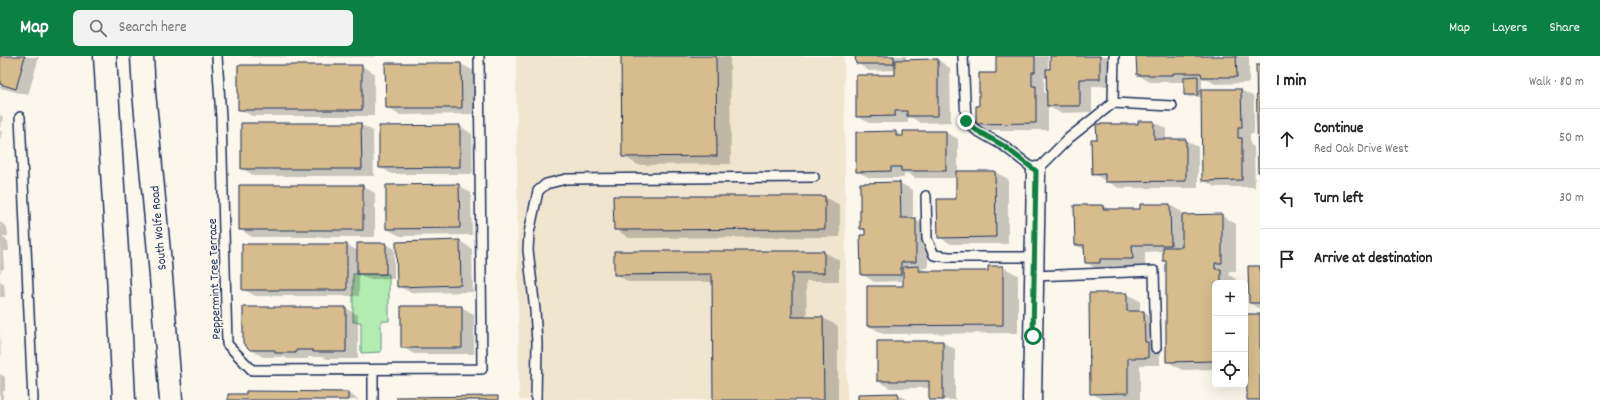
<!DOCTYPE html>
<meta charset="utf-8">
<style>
body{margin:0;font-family:Dekko,sans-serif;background:#f2f2f2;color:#222}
.controls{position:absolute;right:12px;bottom:12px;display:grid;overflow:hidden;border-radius:6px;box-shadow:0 4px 16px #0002}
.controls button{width:36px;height:36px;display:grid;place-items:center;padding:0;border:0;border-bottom:1px solid #e0e0e0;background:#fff;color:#222;font:20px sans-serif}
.stop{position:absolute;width:12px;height:12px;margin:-9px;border:3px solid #0b8043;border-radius:50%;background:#fff}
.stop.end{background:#0b8043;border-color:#fff;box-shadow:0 1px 4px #0008}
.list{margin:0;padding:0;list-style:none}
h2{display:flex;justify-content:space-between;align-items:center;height:52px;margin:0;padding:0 16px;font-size:17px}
h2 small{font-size:13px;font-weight:400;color:#767676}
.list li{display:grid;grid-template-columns:26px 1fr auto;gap:12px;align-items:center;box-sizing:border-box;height:60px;padding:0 16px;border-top:1px solid #e0e0e0}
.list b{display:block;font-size:15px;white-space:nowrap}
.list p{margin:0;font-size:13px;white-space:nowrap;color:#767676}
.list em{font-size:13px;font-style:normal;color:#767676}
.icon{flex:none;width:22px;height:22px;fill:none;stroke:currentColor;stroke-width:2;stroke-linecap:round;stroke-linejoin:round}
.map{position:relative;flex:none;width:1260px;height:344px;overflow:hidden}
header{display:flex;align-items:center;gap:24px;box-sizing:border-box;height:56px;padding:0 20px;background:#0b8043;color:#fff}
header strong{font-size:19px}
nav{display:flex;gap:22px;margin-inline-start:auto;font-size:14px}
.search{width:280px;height:36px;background:#f2f2f2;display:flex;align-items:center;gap:10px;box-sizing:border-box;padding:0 14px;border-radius:6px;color:#767676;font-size:15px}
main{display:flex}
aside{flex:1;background:#fff}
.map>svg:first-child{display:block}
</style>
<header>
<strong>Map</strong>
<div class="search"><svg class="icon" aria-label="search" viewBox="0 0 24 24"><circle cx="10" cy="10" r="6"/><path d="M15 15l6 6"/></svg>Search here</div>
<nav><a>Map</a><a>Layers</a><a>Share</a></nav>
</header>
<main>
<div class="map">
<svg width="1260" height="344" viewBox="0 0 1260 344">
<rect width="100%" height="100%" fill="#fbf7ec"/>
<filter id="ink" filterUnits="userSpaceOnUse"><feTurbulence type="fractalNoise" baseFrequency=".025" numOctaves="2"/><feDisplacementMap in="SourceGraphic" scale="8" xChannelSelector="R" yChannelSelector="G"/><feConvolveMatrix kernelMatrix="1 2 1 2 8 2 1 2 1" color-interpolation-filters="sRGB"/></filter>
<g filter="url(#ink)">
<path fill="#f0e6d0" d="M516,0H844L847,344H519Z"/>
<path fill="#b2ecb0" stroke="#668e87" d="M353,218H389V265H381V296L361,297V266H353Z"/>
<path fill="#0003" fill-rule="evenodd" d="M0,0L39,1L28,39L0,32Z
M251,0H376V1H253Z
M622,0H730L731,108L638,109L623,100Z
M856,0H906V5L938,4L950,12L951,66L921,67L912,62H908V67H869L857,60L896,20V14L869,15L857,7Z
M997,0H1048V14H1051V0H1112L1113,30H1092V56L1060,57L1048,50V74H990L977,67L980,51L997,18ZM1044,22H1047L1048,38L1044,36Z
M1137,0H1249V27L1215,28L1207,23H1202V34H1241L1254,41V78H1250V88L1254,91L1255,131H1215L1203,124L1202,41H1189L1185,38V26H1150L1138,19Z
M386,8H461L474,15V58L399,59L387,51Z
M362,10L374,17V60H252L239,53Z
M0,59L3,61L0,73Z
M1154,66L1166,73V84H1185L1198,91V132H1119L1093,118L1098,84L1139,69Z
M360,68L373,75L374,120H254L242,112Z
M460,70L472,78L473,118H392L380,111Z
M0,74L2,76L0,84Z
M896,76L904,81L945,76L958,83V116H995L1008,123V188H951L939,181L957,144V122H915L907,117L904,118V122H870L857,115V77Z
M900,127L913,134V163L928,171V212H921L927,216H989L1003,211L1018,219V277L883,278L868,269L904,231V225L874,226L862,218L866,175L861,172V128ZM897,215L904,219V221L896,217Z
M459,129L471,137L472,179L400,180L387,173Z
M363,130L375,137V181H252L240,173Z
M614,141H825L840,149V181L629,182L615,173Z
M1170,149L1182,156L1183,160L1221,159L1236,168V215H1229V219L1236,223V227H1215V313L1182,314L1167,305V206L1164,205V195L1145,196V210H1112V214H1098L1086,206L1085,194L1076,189L1103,150L1110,154H1141Z
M0,166L7,171L8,180H3V182L8,185L9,195H3L4,213L1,214V216H0Z
M460,185L472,193L473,236L411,237L398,230Z
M385,188L394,193V223H367L359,218V240H255L243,233L347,189L358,195Z
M824,196L839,204V225H806L807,262H823L838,270V344H714L713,226H629L615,218Z
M1260,211V253L1250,247Z
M0,225L4,228L5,241H0Z
M1090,238H1127L1140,245V256H1144L1157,263V292L1160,294V309H1140V344H1103L1091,337Z
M461,251L474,258V298H414L402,291Z
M346,252L358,259V303H327L323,301H308V303H288L284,301H263L250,293Z
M0,274L1,301H0Z
M942,286L955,293V344H931L930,332H890L878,325Z
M0,318L5,321V335H3V344H0Z
M348,337L359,344H229Z
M898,338L908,344H859V339Z"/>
<path fill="#d7bd8d" stroke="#1b2f5e" d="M0,0H25L16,33L0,28Z
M621,0H716L717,100L622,101Z
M855,0H894V8H856Z
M996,0H1035V16H1032V30H1036V67L976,68V50H979V17H996Z
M1050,0H1100V23H1080V50H1047L1046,13H1050Z
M1136,0H1236L1237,21H1202L1201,17H1173V19H1137Z
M938,3V60H907V55H895V60L856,61V19H895V4Z
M385,7H461L462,52H386Z
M238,9H362V54H238Z
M1256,9H1260V116H1258Z
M1198,20V39H1184V21Z
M1201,33H1241L1242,71H1238V82H1242V124L1202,125Z
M1138,65H1154V83H1186V125L1105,126V118L1092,119L1091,83H1097L1096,68H1138Z
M241,67H361L362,113H241Z
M460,69V111L379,112V70Z
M896,75V80H903V75H946V115H901V111H891V115L856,116V76Z
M956,115H995L996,181L938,182L937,143H956Z
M900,126L901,162H916V206H901V219H861L860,179H865V173H860V127Z
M459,128L460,172L386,173V129Z
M239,129H363V174H239Z
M613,140H825V173L614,174Z
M1140,148H1170L1171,189H1132L1133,203H1100V207H1085L1084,189H1075L1074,149H1103V153H1140Z
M1222,158V207H1215V213H1221V227H1215V305L1166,306V205H1163V191H1182V159Z
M460,184L461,229L397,231L396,186Z
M357,187H386V218H357Z
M242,188H347V234H242Z
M614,195H824V217H792V261H823L824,344H713L712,218L614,219Z
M919,210V215H988V210H1003V269L867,270V230H903V211Z
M1248,210H1260V247H1249Z
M1089,237H1127V255H1144L1145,286H1148V302H1128V337L1090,338Z
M401,250H462V292H401Z
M243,251H346V296H313V294H296V297H275V294H250L243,287Z
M1246,258H1260V344H1247Z
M877,285H943V344H929V325H877Z
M246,335L348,336V344H228V338H246Z
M898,337L899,344H858V338Z
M498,340V344H397V341Z"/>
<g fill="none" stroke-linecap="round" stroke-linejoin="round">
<g stroke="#1b2f5e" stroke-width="12">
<path id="lane" d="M217,0L221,62L227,288L252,314L482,313L479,0
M963,0L966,65L976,74L1004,90L1036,115L1069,82L1113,47L1172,50
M1113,47L1114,0
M20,61L33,344
M926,140L927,183L934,199L949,201H1034
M1034,220L1154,215L1156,292
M373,314V344
M536,344L537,287L535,254L528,194L529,177L538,135L546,128L566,123L814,121"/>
</g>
<g stroke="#1b2f5e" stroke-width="21">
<path id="street" d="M1032,344L1036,115"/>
</g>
<g stroke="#1b2f5e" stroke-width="25">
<path id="secondary" d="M105,0L117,196L124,344
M142,0L144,36L159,196L171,344"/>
</g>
<use href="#lane" stroke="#fbf7ec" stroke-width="9"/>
<use href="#street" stroke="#fbf7ec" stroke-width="18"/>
<use href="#secondary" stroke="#fbf7ec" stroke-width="22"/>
</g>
</g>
<g fill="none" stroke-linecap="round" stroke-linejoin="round" filter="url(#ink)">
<path stroke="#0b8043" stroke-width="5" d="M966,65L976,74L1004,90L1036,115L1033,280"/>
</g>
<g text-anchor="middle" stroke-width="3" stroke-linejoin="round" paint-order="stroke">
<g font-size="13" fill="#1b2f5e" stroke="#fbf7ec">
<text transform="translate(157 172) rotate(-95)" y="5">South Wolfe Road</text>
<text transform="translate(213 223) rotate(-92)" y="5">Peppermint Tree Terrace</text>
</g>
</g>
</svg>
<div class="controls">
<button>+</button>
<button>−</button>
<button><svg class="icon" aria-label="locate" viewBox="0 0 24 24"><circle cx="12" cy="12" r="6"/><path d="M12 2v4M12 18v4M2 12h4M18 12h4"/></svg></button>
</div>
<div class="stop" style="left:1033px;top:280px"></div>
<div class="stop end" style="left:966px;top:65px"></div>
</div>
<aside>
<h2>1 min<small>Walk · 80 m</small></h2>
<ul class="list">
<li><svg class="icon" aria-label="ahead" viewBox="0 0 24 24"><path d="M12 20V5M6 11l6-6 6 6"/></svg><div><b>Continue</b><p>Red Oak Drive West</p></div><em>50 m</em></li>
<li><svg class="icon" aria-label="left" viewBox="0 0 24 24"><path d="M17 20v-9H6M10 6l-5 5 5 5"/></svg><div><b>Turn left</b></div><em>30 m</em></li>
<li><svg class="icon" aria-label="arrive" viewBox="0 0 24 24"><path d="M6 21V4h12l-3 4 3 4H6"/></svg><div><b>Arrive at destination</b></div></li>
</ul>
</aside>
</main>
